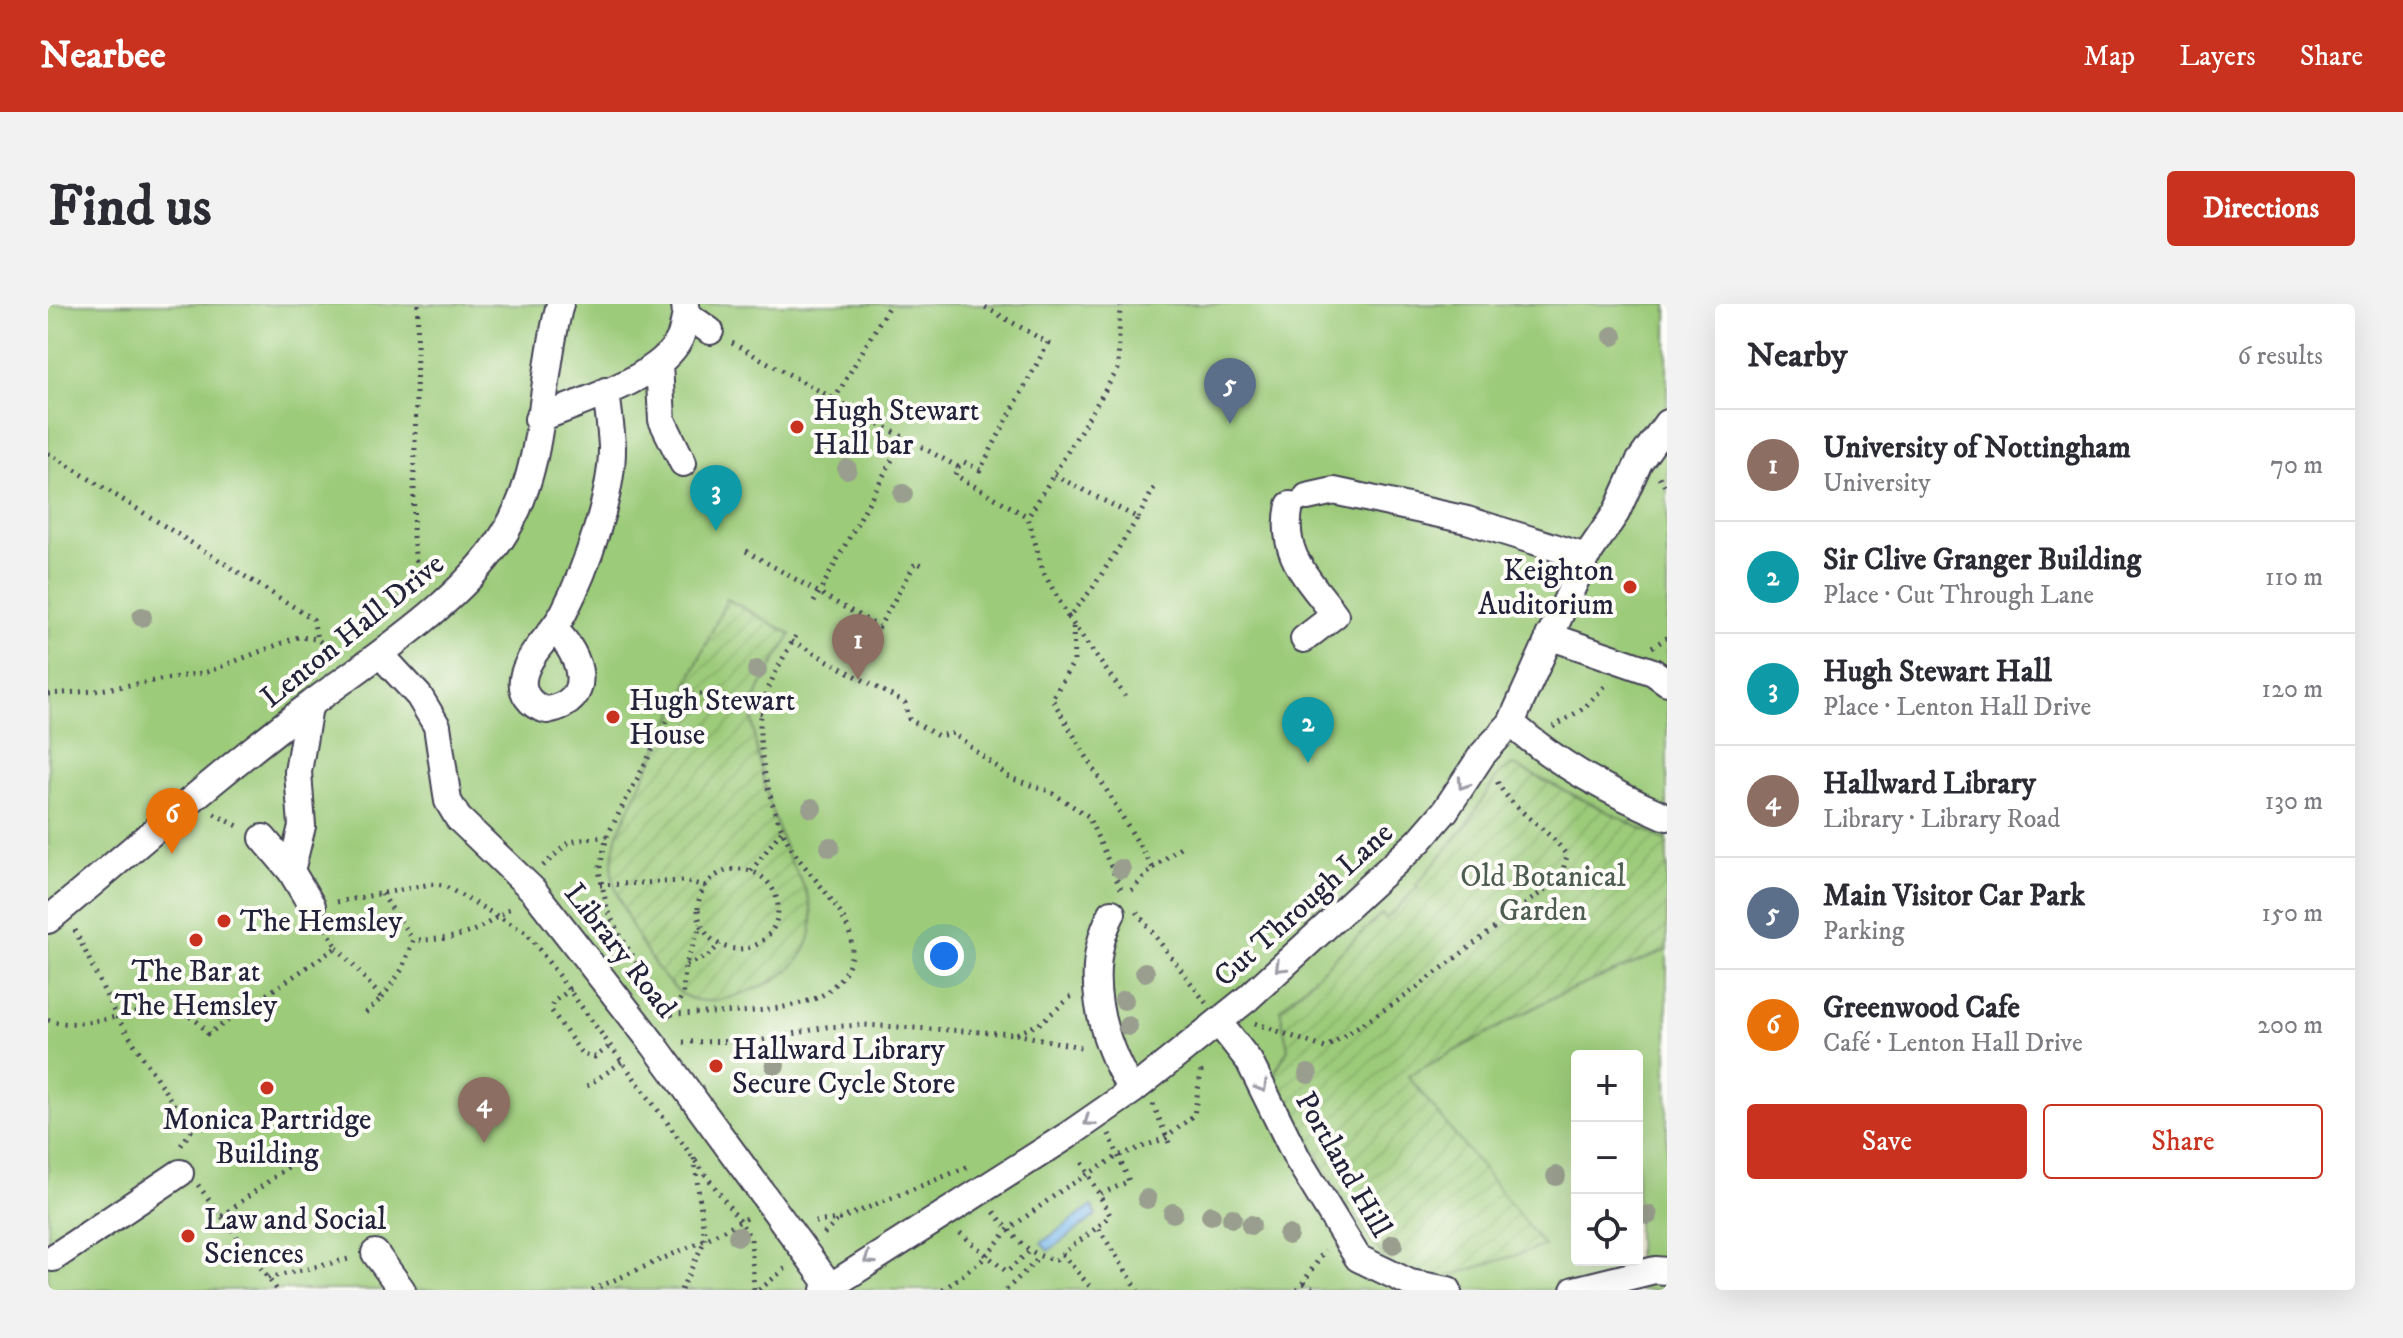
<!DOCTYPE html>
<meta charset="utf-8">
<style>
body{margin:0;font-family:"IM FELL DW Pica",serif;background:#f2f2f3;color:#2b2b33}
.controls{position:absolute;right:24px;bottom:24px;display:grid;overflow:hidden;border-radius:8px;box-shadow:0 8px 32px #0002}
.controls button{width:72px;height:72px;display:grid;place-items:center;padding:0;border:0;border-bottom:2px solid #e1e1e2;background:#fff;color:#2b2b33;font:40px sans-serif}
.you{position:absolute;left:896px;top:652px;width:28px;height:28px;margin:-20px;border:6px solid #fff;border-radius:50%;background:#1a73e8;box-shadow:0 0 0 12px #1a73e833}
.badge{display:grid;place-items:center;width:52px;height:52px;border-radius:50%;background:#c8321e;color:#fff;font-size:26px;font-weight:700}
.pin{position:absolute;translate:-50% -66px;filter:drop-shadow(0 2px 4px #0008)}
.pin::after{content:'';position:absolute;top:42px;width:28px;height:24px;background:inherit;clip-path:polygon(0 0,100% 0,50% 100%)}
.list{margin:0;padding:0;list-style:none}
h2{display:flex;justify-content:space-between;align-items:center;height:104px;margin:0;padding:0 32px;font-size:34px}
h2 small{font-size:26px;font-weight:400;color:#7c7c81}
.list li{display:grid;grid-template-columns:52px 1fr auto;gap:24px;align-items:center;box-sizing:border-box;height:112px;padding:0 32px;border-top:2px solid #e1e1e2}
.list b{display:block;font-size:30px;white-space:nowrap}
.list p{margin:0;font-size:26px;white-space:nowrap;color:#7c7c81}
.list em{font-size:26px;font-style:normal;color:#7c7c81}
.actions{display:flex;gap:16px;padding:24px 32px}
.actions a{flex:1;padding:18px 0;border:2px solid #c8321e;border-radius:8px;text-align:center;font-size:28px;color:#c8321e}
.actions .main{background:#c8321e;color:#fff}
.icon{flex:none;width:44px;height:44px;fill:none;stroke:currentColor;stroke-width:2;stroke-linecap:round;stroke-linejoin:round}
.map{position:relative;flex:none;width:1619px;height:986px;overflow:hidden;border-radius:8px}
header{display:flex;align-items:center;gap:48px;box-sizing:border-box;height:112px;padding:0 40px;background:#c8321e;color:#fff}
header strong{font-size:38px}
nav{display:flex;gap:44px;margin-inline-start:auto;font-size:28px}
.intro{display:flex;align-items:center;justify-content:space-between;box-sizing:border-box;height:192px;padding:0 48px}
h1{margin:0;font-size:56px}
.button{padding:20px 36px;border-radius:8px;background:#c8321e;color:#fff;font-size:28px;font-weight:700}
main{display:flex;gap:48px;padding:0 48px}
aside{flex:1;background:#fff;border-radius:8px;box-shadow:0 8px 32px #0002}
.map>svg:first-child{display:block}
</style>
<header>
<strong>Nearbee</strong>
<nav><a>Map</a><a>Layers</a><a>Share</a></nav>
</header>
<div class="intro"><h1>Find us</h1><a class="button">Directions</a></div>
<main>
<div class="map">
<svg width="1619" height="986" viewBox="0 0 1619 986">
<defs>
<pattern id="garden-furrows" width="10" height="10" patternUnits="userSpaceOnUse" patternTransform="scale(2)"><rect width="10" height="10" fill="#9ccb79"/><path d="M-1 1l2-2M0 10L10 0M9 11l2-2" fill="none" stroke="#86ae6a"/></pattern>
</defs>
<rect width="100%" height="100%" fill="#fdfcf7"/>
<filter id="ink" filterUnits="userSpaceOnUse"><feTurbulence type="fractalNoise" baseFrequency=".0125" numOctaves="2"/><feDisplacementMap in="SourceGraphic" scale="16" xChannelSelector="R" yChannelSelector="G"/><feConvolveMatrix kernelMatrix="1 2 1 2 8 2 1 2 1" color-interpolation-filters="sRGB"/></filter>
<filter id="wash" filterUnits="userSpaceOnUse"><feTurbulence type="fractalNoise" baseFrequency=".006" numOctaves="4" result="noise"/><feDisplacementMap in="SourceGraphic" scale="32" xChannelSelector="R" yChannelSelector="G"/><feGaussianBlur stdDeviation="1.8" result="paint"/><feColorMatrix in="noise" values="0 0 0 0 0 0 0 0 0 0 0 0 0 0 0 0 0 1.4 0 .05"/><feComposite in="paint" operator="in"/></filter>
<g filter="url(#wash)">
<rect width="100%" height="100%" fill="#f5edd9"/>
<path fill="#9ccb79" stroke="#5f765a" stroke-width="2" fill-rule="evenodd" d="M0,0H1619V986H0ZM1529,752H1589V956H1529Z"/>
<path fill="url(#garden-furrows)" stroke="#5f765a" stroke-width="2" d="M679,295L743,330C734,348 709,382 706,400C700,436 725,513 738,547C743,561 752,572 757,585C776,628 755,665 714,682C694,690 666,702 644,695C612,685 570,603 564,571C562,559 568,541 570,529Z
M1465,461L1619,537V646L1508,692L1360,772L1496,942L1393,975L1344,963L1297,901L1224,773L1240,745L1232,705L1334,610L1338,615L1370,583L1368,581L1418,522L1450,471Z"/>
<path fill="#77b7eb" stroke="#4c6c93" stroke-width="2" d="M1044,902L1048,912L1000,947L993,939Z"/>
</g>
<g filter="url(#ink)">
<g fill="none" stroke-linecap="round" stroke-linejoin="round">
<g stroke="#424053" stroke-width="30">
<path id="minor" d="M637,0L638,10L662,27
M611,59L614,116L635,159
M490,115C529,99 613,75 632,34C635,27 636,17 638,10
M1259,193L1286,187L1419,216L1538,253
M1242,201C1231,250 1260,274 1287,311L1256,335
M507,326C533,351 549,397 499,406C482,402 471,388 476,370C483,346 505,330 516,308C538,265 565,190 564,142C563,124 560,105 558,87
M1501,332L1605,368L1619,378
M332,350L371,392L389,422L400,497L410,514L485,586L606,741L782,982
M1463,419C1510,461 1561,488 1619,513
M215,534L243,567L264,602
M243,567L254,522L250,468L261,402
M1064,609C1034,667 1052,734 1084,787
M0,616C87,544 173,468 263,400C327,352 425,291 463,218C498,153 493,70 512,0
M1171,719L1201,757L1249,854L1310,954L1362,979L1400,986
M327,949L354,986
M5,954L132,869
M777,986L1019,832L1084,787L1200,694L1371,537L1397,507L1434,451L1463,419L1538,253L1568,209L1591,158L1619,119
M1526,986L1607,966L1619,967"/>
</g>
<path stroke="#424053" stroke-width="5" stroke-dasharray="2 6" stroke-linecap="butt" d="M370,0L365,232L371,287
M684,39L910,163L907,171L980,213
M786,96L842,0
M0,149L265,315L269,335
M910,163L916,158L932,166L1000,39L932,0
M1006,171L1090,214L1044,285L1020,313L1077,392
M1611,173L1619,185
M1090,214L1107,182
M698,247L831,323L868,258L874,261
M766,298L856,134
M1020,313L995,267L980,213L1070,65L1072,0
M1025,323L1026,357L1004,395L1105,564L1080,590
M744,337L857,399L861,415L890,432L906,429L962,474L1001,487L1040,512L1073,585
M1604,343L1619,334
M0,390L46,387L159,368L250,333L269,335L289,351
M1505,423L1536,404L1560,379
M166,510L192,523
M495,562L521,538L559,532
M1105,564L1135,541
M650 605a40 40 0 1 1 80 0a40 40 0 1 1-80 0Z
M703,567L735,525
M552,581L636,577L658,582
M334,590L365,636
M289,598L383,580L395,581L479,629L691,916L703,935L706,986
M1089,608L1158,699
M27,626L68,712L143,827L131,844
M289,643L334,694L315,711
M638,661L660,652L672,640
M523,685L505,698L503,706L534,750L547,753L565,740
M334,694L355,664L365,636C412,636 429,629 466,601
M623,710L635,691L637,662L653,620
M623,713L571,630L560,608L551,567L559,532L630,397C665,380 681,395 714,409
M617,714L623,710C669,708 719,711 763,696C776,692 783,685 792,675C832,627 760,577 740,538C724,508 712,460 712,426C712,391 732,359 749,330
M0,716C48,733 126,677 160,730L289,643L277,623
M1207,719L1277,744L1359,691L1513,573L1519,552C1500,522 1462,507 1448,475
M968,730L1037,744
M635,738L711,737L778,723L816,721L968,730L991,720L1025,691
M539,782L577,756
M1105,800L1123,844
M150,881L229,986
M1053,890L1081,877L1061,830
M946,908C965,930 978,952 1008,956C1025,939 1046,929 1062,911L1032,854
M174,912L264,845
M767,918L792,915L919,863
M1051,925L1090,986
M912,929L959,968L980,948
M776,930L791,915
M1014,950L1045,986
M220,974L305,954
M1256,979L1267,986
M544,986L657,936L702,912
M633,986L657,936L646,853
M711,986L738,964
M895,986L934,956L961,925L1014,886L1070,852L1118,834L1146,811L1153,768L1151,763
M958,986L991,954
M1250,986L1277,946
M1277,986H1279"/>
<use href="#minor" stroke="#fff" stroke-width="26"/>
</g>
<g fill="#999e8e">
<circle cx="1565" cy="32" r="10"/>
<circle cx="799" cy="165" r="10"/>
<circle cx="855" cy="190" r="10"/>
<circle cx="94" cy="313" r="10"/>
<circle cx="709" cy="366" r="10"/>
<circle cx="764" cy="504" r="10"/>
<circle cx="782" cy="543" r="10"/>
<circle cx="1073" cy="565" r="10"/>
<circle cx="1097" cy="668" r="10"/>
<circle cx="1076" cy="696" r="10"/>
<circle cx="1080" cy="722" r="10"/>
<circle cx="727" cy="761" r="10"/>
<circle cx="1260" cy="770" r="10"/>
<circle cx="1508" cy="872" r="10"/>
<circle cx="1099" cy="895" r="10"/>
<circle cx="1125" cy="909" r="10"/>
<circle cx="1163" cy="911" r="10"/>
<circle cx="1600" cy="911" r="10"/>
<circle cx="1184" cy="914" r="10"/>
<circle cx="1203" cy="921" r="10"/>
<circle cx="1240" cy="931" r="10"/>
<circle cx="690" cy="932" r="10"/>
<circle cx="1345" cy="940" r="10"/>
</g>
<defs><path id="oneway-chevron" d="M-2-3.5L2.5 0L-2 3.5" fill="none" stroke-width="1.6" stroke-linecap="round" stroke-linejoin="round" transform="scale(2)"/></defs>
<g stroke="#9c9ca7">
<use href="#oneway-chevron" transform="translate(1415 480) rotate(123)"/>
<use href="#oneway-chevron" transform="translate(1232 663) rotate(136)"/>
<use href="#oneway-chevron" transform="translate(1214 783) rotate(60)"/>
<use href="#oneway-chevron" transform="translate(1041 817) rotate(145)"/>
<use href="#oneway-chevron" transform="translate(821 955) rotate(146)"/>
</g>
</g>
<g fill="#c8321e" stroke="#fdfcf7" stroke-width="3">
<circle cx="749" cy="123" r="8"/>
<circle cx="1582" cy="283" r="8"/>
<circle cx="565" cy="413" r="8"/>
<circle cx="176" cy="617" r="8"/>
<circle cx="148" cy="636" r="8"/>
<circle cx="668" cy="762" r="8"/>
<circle cx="219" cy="784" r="8"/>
<circle cx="140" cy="932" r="8"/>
</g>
<g text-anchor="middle" stroke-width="8" stroke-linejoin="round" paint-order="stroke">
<g font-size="30" fill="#22223b" stroke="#fdfcf7" text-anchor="start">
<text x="765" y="116">Hugh Stewart<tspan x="765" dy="34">Hall bar</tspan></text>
<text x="1566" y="276" text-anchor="end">Keighton<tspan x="1566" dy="34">Auditorium</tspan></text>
<text x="581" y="406">Hugh Stewart<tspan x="581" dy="34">House</tspan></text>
<text x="192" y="627">The Hemsley</text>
<text x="148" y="677" text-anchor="middle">The Bar at<tspan x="148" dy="34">The Hemsley</tspan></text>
<text x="684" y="755">Hallward Library<tspan x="684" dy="34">Secure Cycle Store</tspan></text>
<text x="219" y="825" text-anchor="middle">Monica Partridge<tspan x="219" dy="34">Building</tspan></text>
<text x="156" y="925">Law and Social<tspan x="156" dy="34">Sciences</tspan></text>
</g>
<g font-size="30" fill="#22223b" stroke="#fdfcf7">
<text transform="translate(304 326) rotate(-39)" y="10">Lenton Hall Drive</text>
<text transform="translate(1255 600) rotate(-42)" y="10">Cut Through Lane</text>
<text transform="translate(573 646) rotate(52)" y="10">Library Road</text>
<text transform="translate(1296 860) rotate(60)" y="10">Portland Hill</text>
</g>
<g font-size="30" fill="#4d5d51" stroke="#fdfcf7">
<text x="1495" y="582">Old Botanical<tspan x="1495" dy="34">Garden</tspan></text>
</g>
</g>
</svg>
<div class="controls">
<button>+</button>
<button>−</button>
<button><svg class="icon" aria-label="locate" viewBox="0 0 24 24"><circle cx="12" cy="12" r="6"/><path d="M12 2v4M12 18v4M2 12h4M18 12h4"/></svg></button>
</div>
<div class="you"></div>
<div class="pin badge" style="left:810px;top:376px;background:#8d6e63">1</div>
<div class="pin badge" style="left:1260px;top:459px;background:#0f9aa8">2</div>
<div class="pin badge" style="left:668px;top:227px;background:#0f9aa8">3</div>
<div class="pin badge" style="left:436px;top:839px;background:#8d6e63">4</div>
<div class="pin badge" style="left:1182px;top:120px;background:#5c6f8a">5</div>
<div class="pin badge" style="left:124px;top:550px;background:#e8710a">6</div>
</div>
<aside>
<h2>Nearby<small>6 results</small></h2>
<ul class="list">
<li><span class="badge" style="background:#8d6e63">1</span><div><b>University of Nottingham</b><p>University</p></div><em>70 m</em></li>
<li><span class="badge" style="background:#0f9aa8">2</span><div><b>Sir Clive Granger Building</b><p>Place · Cut Through Lane</p></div><em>110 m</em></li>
<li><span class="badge" style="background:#0f9aa8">3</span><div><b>Hugh Stewart Hall</b><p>Place · Lenton Hall Drive</p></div><em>120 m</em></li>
<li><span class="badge" style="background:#8d6e63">4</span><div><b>Hallward Library</b><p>Library · Library Road</p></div><em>130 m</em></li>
<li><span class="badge" style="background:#5c6f8a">5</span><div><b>Main Visitor Car Park</b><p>Parking</p></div><em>150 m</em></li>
<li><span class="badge" style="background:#e8710a">6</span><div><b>Greenwood Cafe</b><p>Café · Lenton Hall Drive</p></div><em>200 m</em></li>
</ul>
<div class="actions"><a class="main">Save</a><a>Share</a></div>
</aside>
</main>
